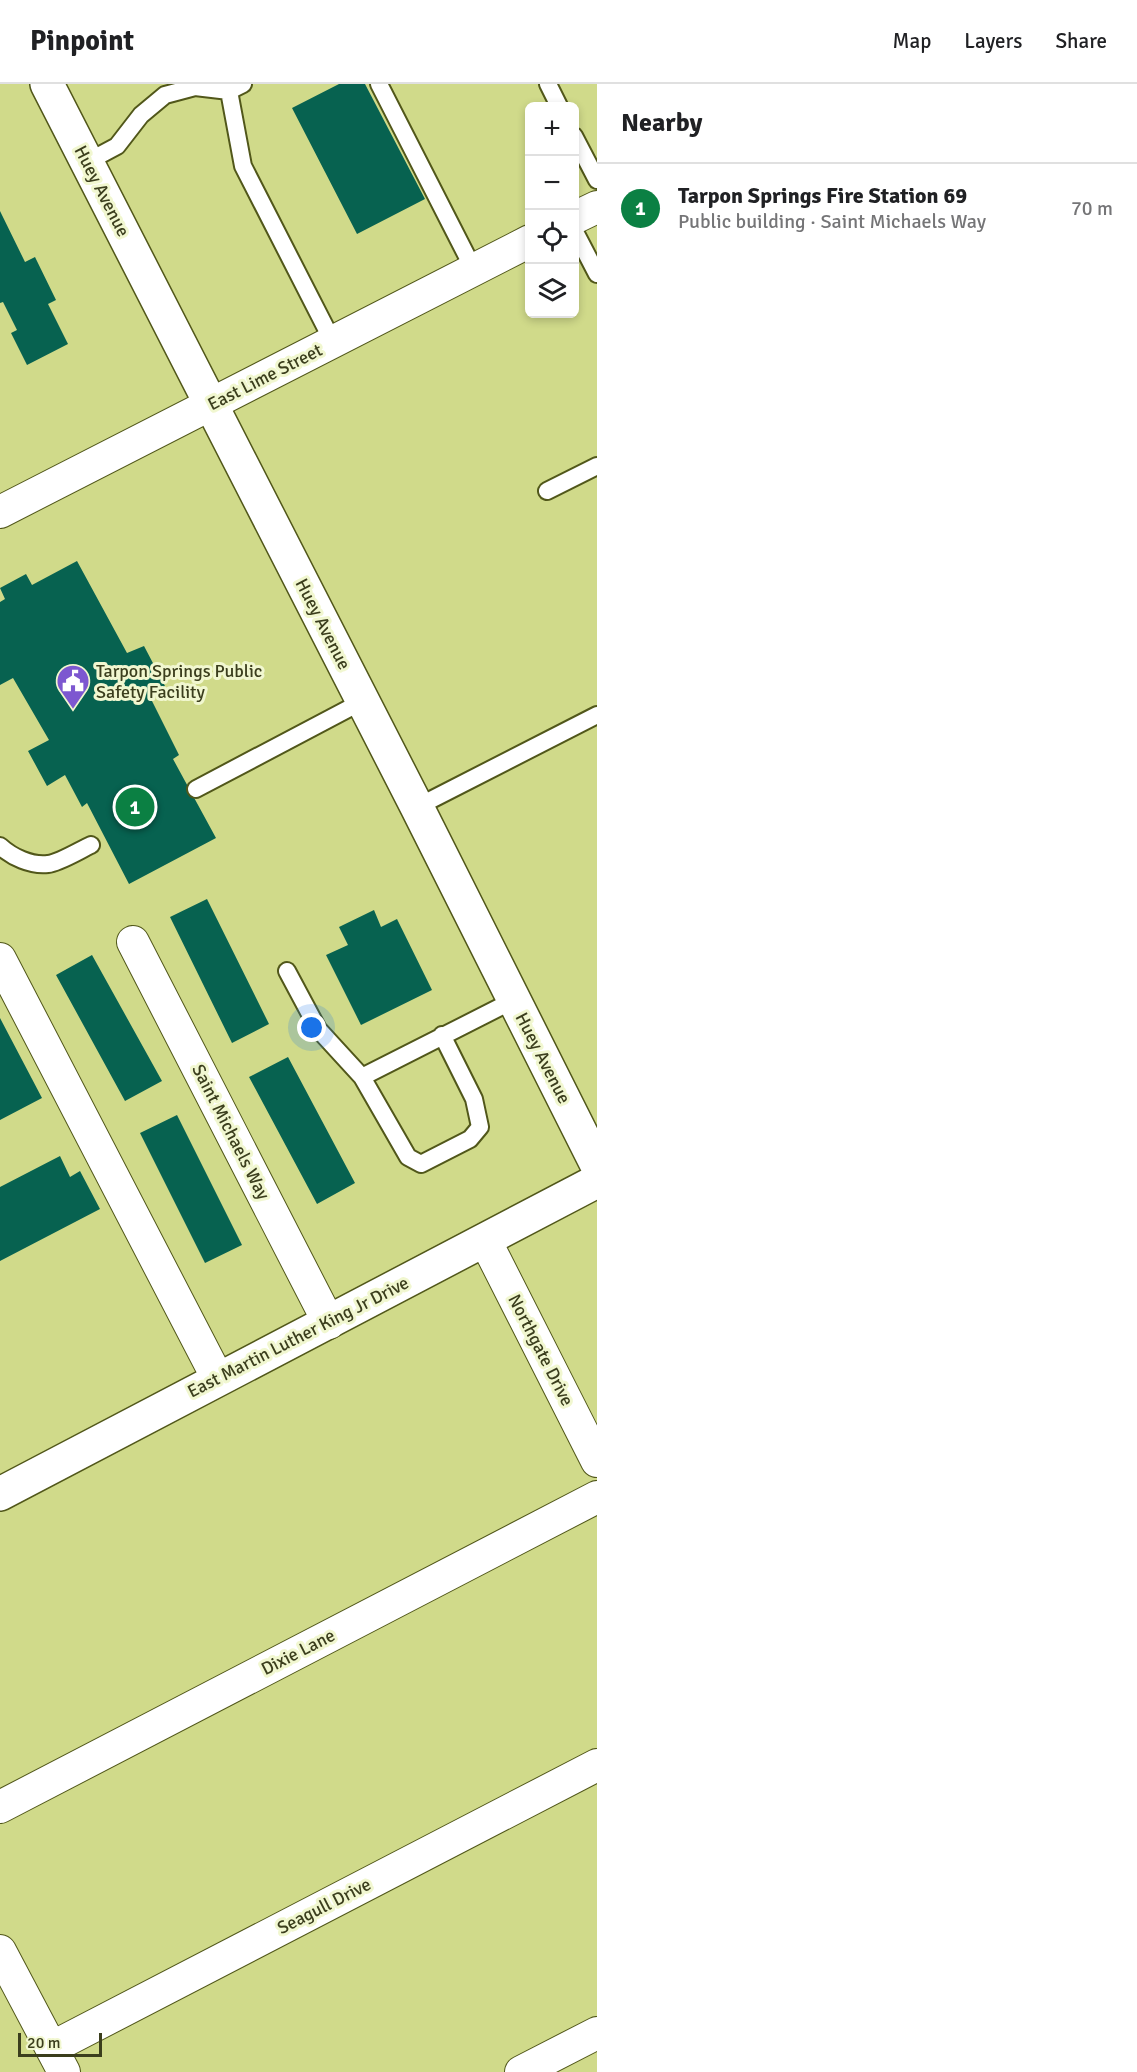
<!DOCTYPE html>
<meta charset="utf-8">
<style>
body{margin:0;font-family:Signika,sans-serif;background:#f2f2f2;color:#202124}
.controls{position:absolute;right:18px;top:18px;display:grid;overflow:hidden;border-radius:9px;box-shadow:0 3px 9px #0003}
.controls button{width:54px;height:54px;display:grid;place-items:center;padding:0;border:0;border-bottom:2px solid #e0e0e0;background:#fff;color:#202124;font:30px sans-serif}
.scale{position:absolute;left:18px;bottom:15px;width:84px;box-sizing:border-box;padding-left:6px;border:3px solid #3b3e1d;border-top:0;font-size:16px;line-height:21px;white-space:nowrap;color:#3b3e1d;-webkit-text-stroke:4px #f1f7d0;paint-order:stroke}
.you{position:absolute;left:312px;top:944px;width:21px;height:21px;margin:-15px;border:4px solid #fff;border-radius:50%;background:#1a73e8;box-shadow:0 0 0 9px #1a73e833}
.badge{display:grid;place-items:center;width:39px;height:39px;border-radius:50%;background:#0b8043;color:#fff;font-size:20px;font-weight:700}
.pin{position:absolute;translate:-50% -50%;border:3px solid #fff;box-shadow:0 2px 6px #0006}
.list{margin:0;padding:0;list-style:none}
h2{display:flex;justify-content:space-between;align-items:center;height:78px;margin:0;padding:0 24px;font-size:26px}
h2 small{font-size:20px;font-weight:400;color:#757577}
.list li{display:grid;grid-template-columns:39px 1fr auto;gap:18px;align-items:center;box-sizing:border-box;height:90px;padding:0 24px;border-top:2px solid #e0e0e0}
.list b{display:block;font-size:22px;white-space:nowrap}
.list p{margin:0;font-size:20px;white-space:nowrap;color:#757577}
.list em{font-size:20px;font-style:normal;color:#757577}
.icon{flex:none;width:33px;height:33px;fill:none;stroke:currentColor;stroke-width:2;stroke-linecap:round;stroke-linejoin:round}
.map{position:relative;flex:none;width:597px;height:1988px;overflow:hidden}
header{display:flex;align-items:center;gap:36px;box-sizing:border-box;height:84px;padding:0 30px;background:#fff;border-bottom:2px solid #e0e0e0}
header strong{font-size:28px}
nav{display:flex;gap:33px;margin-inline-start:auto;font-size:21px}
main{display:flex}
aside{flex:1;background:#fff}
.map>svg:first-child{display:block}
</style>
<header>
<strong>Pinpoint</strong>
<nav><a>Map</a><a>Layers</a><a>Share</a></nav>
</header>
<main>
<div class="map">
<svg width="597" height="1988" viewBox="0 0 597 1988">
<rect width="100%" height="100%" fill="#d0da8a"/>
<path fill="#076250" d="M339,0H365L425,115L357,150L292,24Z
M0,127L25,178L35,173L56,216L48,220L68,260L27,281L11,249L17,246L3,218L0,219Z
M77,477L127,569L144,562L165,602L149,611L179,671L173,675L216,754L129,800L87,719L82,723L65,691L47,702L28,667L49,656L13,594L0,601V518L5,515L0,504L26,490L32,501Z
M207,815L269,940L232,959L170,833Z
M374,826L381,843L397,835L432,906L361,941L326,871L348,861L339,843Z
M92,871L162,997L125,1017L56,891Z
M0,934L42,1014L0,1036Z
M288,973L355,1099L317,1120L249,993Z
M177,1031L242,1161L205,1179L140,1049Z
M60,1072L70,1093L80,1087L100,1125L0,1177V1103Z"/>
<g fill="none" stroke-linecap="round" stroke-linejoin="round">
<g stroke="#51571a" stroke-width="20">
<path id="service" d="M243,0L229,7L243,82L333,258
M379,0L474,186
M548,0L559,22
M574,52L597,96
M87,78L117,62L141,31L165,11L195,3L229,7
M574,146L597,190
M547,407L597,382
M196,705L363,617
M417,723L597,631
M0,762C12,773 31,782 48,780C59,779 80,766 91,761
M287,887L318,945L362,993L514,916
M362,993L408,1073L421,1080L470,1055L480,1043L474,1015L442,951"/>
</g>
<g stroke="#51571a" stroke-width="34">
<path id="minor" d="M574,134L597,123
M0,428L530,157
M133,858L329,1239
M0,875L218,1295
M485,1156L597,1377
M0,1723L597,1413
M0,1867L64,1988
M51,1964L597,1681
M521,1988L597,1949"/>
</g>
<g stroke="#51571a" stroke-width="36">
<path id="tertiary" d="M47,0L417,723L597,1081
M0,1410L597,1097"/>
</g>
<use href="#service" stroke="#fff" stroke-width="16"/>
<use href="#minor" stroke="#fff" stroke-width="32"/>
<use href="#tertiary" stroke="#fff" stroke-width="33"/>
</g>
<defs>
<g id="civic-pin" transform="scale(1.725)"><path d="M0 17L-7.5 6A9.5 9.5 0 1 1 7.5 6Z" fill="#7d57d0" stroke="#f1f7d0"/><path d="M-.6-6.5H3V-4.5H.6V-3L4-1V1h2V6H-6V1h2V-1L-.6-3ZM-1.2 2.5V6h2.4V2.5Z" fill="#fff"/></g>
</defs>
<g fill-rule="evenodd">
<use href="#civic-pin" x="73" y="597"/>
</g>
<g text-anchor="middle" stroke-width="6" stroke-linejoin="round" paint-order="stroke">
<g font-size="18" fill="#3b3e1d" stroke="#f1f7d0">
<text transform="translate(102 107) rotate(63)" y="6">Huey Avenue</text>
<text transform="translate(265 293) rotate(-27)" y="6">East Lime Street</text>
<text transform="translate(323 540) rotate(63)" y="6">Huey Avenue</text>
<text transform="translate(543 974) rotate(63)" y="6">Huey Avenue</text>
<text transform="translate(231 1048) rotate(63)" y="6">Saint Michaels Way</text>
<text transform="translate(298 1253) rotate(-27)" y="6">East Martin Luther King Jr Drive</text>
<text transform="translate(541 1266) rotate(63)" y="6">Northgate Drive</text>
<text transform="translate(298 1568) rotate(-27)" y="6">Dixie Lane</text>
<text transform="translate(324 1822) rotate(-27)" y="6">Seagull Drive</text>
</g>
<g font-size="18" fill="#3b3e1d" stroke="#f1f7d0" text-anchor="start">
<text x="96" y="593">Tarpon Springs Public<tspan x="96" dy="21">Safety Facility</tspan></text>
</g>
</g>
</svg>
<div class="controls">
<button>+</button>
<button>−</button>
<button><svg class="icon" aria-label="locate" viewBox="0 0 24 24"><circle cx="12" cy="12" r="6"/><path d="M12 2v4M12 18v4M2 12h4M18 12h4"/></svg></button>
<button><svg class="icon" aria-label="layers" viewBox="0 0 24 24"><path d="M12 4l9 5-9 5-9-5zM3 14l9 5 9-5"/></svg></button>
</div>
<div class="scale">20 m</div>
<div class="you"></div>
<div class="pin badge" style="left:135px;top:723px">1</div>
</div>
<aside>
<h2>Nearby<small></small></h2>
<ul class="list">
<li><span class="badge">1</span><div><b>Tarpon Springs Fire Station 69</b><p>Public building · Saint Michaels Way</p></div><em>70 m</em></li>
</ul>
</aside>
</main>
